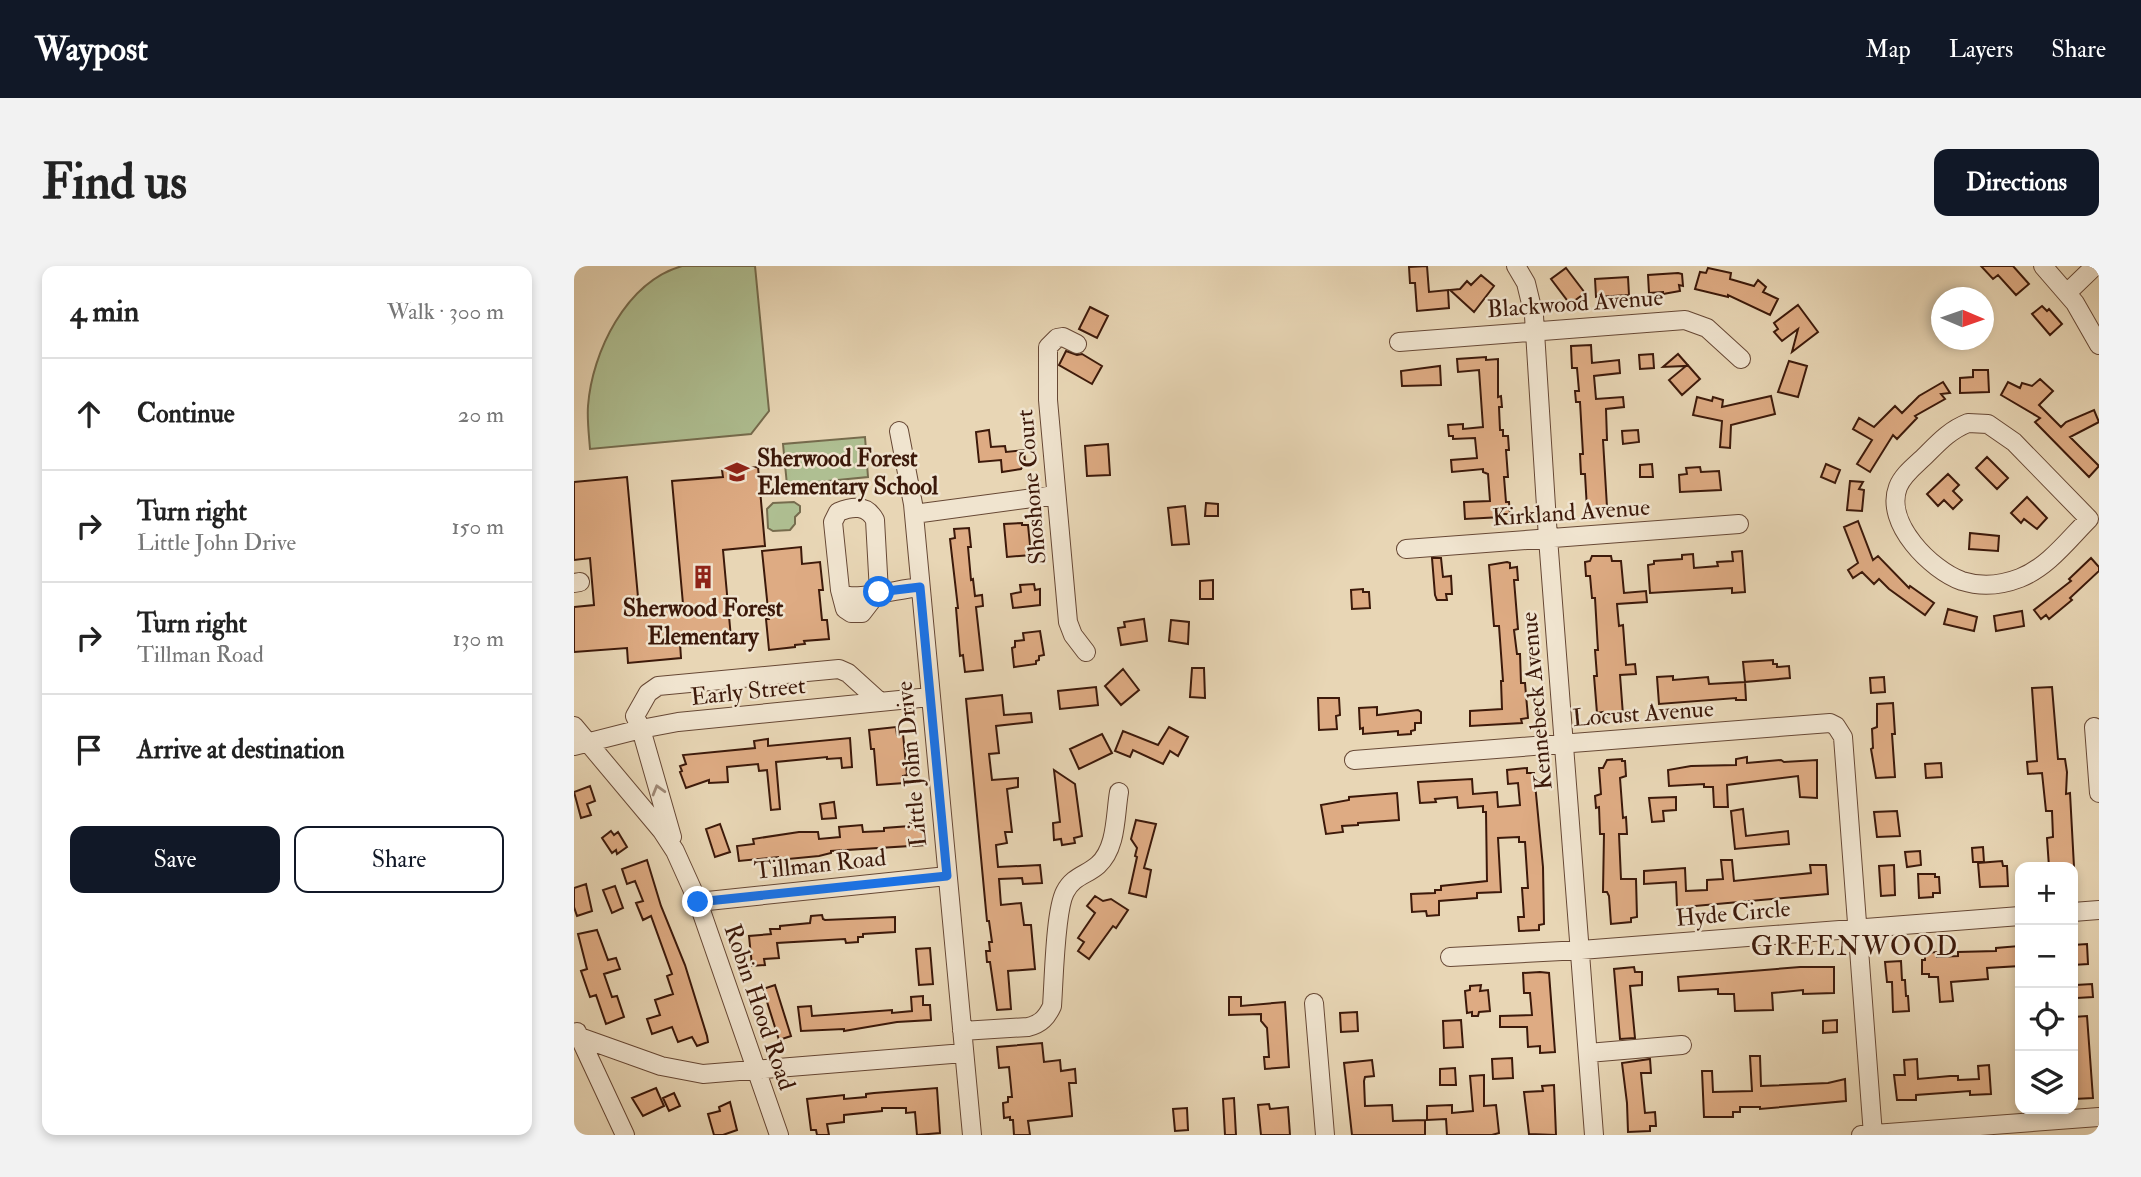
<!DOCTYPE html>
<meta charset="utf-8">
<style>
body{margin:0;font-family:"IM FELL Double Pica",serif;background:#f2f2f2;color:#222}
.controls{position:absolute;right:21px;bottom:21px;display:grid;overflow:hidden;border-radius:14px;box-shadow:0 4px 10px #0003}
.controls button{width:63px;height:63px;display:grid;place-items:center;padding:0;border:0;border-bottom:2px solid #e0e0e0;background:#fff;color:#222;font:35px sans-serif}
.compass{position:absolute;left:1357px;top:21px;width:63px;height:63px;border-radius:50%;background:#fff;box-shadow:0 4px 10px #0003;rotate:92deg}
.stop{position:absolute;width:21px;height:21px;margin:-16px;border:5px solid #1a73e8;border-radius:50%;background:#fff}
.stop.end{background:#1a73e8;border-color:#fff;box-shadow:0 2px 7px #0008}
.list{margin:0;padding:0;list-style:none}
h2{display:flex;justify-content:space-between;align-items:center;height:91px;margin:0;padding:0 28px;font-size:30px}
h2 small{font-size:23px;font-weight:400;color:#767676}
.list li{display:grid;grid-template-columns:46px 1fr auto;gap:21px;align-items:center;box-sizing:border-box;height:112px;padding:0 28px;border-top:2px solid #e0e0e0}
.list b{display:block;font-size:26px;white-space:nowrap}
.list p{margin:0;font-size:23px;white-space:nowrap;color:#767676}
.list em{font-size:23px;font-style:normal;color:#767676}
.actions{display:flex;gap:14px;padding:21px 28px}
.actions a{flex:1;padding:16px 0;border:2px solid #111827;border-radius:14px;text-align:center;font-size:24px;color:#111827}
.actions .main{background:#111827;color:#fff}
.icon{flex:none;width:38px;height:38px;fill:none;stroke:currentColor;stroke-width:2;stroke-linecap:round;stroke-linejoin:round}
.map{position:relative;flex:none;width:1525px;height:869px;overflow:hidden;border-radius:14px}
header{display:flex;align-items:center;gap:42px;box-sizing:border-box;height:98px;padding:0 35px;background:#111827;color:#fff}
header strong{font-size:33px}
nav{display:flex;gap:38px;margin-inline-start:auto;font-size:24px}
.intro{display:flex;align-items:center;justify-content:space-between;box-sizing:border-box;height:168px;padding:0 42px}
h1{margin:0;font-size:49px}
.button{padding:18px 32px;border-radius:14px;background:#111827;color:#fff;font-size:24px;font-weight:700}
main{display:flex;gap:42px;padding:0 42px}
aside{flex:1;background:#fff;border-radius:14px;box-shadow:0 4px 10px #0003}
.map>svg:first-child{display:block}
</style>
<header>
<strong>Waypost</strong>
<nav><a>Map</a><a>Layers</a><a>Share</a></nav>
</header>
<div class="intro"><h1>Find us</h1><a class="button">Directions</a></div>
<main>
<aside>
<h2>4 min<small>Walk · 300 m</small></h2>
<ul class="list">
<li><svg class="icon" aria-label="ahead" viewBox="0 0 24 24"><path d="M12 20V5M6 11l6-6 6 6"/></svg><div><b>Continue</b></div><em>20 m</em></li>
<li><svg class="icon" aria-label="right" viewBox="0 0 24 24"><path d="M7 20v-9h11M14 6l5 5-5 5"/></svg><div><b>Turn right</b><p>Little John Drive</p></div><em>150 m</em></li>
<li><svg class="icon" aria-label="right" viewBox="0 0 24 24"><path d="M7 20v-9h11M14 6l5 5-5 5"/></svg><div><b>Turn right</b><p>Tillman Road</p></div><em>130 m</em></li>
<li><svg class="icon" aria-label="arrive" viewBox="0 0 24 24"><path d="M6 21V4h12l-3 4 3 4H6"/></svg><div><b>Arrive at destination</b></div></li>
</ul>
<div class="actions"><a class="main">Save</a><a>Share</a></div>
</aside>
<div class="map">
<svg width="1525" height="869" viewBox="0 0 1525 869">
<rect width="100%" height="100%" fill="#e8d6b5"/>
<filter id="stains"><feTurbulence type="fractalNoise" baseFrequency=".00286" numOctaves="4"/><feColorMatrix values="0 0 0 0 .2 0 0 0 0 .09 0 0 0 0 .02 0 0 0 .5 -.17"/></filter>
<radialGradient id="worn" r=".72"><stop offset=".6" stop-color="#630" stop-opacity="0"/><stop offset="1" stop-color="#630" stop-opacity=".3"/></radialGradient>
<path fill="#afbf92" stroke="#766c4e" stroke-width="2" d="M108,0H181L195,145L177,168L16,183C15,169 13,154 14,140C18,86 52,16 108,0Z
M291,171L294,211L213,219L209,178Z
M220,236L226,240V246L221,251V258L216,264L199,265L194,262L193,243L199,237Z"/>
<path fill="#deab83" stroke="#3c190a" stroke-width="2" d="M853,0L855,26L874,24L875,42L843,45L841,17H836L835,1Z
M1407,0H1439L1455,18L1442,29L1424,9L1419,13Z
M992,2L1011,27L996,38L977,13Z
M1134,2L1157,7L1156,13L1180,20L1184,14L1192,21L1189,26L1204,33L1196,49L1154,29V31L1121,23L1126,6L1132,7Z
M1104,7L1108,8L1109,20L1105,19L1106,25L1089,28V26L1075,27L1074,9Z
M907,9L920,20L900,46L876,24L886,23L893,15L897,19Z
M1054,11L1055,29L1022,31L1021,13Z
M1224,39L1244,66L1218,86L1224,63L1208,75L1200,66L1204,63L1200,57Z
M1468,40L1473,45L1475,43L1488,58L1476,69L1458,48Z
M516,41L534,50L523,72L505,63Z
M1017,79L1018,97L1045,94L1046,107L1020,110L1022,133L1049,131L1050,141L1032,143L1033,174H1029L1033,241L1013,243L1011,208H1007L1006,188H1009L1006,136H1002L1001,125H1005L1003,102H998L997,80Z
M492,85L503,89L508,88L528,100L518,118L485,99Z
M1079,88L1080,102L1066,103L1065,89Z
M1104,88L1126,113L1108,129L1095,114L1112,100L1089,101Z
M912,91V94L924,93V131L927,130L928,141H925L926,164H929V170H934L935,184H932L934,211H930L932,236H935L936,248H928V251L891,253L890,236L916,235L914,208L909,206V203L878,206L877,194L903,192L901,172L879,173V170H875L874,159L889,158V163L909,161L905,104L884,106L883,93Z
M1215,95L1233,100L1224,131L1204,126Z
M866,100L867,119L828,120L827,105Z
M1399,104H1414L1415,126L1386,127V112L1399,111Z
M1466,113L1479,125L1465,139L1487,161L1492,156L1520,144L1525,156L1496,171L1525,200L1515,211L1461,156L1466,152L1427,129L1434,116L1446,122L1448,117L1458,120Z
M1369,116L1376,127L1367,128L1371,133L1341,150L1343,152L1323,173L1319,169L1296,206L1283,198L1298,174L1279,163L1285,152L1300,161L1321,140L1328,147L1345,130Z
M1197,130L1201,148L1157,159L1156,182L1146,181L1148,155L1119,149L1123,131L1138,135L1139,131L1149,134L1148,141Z
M415,164L417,181L431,180L432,186L450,184L451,196L447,203L428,206L427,194L405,196L402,166Z
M1064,164L1065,176L1049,178L1048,165Z
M534,178L536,209L513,210L511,180Z
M1413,191L1434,212L1423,223L1402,202Z
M1078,198L1079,211H1066V199Z
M1252,198L1266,204L1261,217L1247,211Z
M184,201L191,280L149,284L157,372L106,377L107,392L54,397L53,382L0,386V341L20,339L16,292L0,294V216L53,211L65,342L109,338L98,215L149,211L148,204Z
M1126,201L1127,206L1145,205L1147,224L1106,226L1105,209L1113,208L1112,202Z
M1374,208L1385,219L1379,225L1388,234L1379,243L1370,234L1364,240L1353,228Z
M1276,215L1289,216L1285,223L1290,224L1288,245L1273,244Z
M1453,231L1473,252L1463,263L1450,253L1447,257L1437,247Z
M632,237L644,238V250H631Z
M611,240L615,278L598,279L594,242Z
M1284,255L1299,294L1304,290L1335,322L1336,320L1360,337L1351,349L1315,323L1305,313L1300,318L1288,306L1279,312L1274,304L1284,297L1270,261Z
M448,257V259H454L457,289L433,291L430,258Z
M395,262L397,281H394L397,314L399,313L401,330L408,329L409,340L402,341L409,404L391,406L389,389L386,390L382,342H384L376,273L381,272L380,263Z
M1396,267L1425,270L1424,285L1395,283Z
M227,281L228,298L246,296L249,324H245L248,354H253L255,373L230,375L231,378L221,379V381L195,384L192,353H195L188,285Z
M1168,285L1171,326L1158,327V322L1076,327L1074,299L1080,298V295L1108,293V289L1119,288L1120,302L1144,300L1143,296L1159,295L1158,286Z
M1018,290H1037L1038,295H1047L1050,327L1072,325L1073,336L1043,338L1045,360L1049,359L1052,399L1061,398L1062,408L1046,409L1049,449L1029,451V446L1023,447L1020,410H1023L1021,384H1024L1021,332H1018L1016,310H1012L1011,296L1016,295Z
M858,292H867L869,311L877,310L878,328H872L873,334H863L861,329Z
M1517,292L1525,301V305L1496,332L1498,334L1475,353L1472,349L1467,353L1460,344L1497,315L1495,313Z
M933,296L936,297V302L943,301L944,314H940L944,363L940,364L943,388H946L947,417H951L954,452L947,453L948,457L896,460V445L928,443L927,415H929L925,360H920L915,299Z
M639,314V333H626V315Z
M460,318L461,324L466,323V339L439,342L437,328L447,326L446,319Z
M789,323V326H795L796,342L778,343L777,324Z
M1374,343L1403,351L1400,365L1370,358Z
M1448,345L1450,360L1422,365L1420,350Z
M570,353L573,375L547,379L544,362L551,361L550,356Z
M597,354L615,356L614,378L595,375Z
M466,365L470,389L465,390V394L462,395V398L440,401L438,382L441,381V375L450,374L449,367Z
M1199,394V398H1203V401L1215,400L1216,412L1171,416L1172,434H1162V432L1085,438L1083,411L1099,410V414L1134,411L1135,418L1171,416L1169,396Z
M618,402H630L631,432L616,431Z
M549,403L565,424L547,439L531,420Z
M1310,411L1311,426L1297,427L1296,412Z
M522,421L524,439L486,443L484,425Z
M1478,421L1484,493H1491L1493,506L1492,528L1496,527L1500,601H1475L1473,572L1479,571L1478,545H1472L1468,507L1454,508L1453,496L1463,495L1458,422Z
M428,429L430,449L457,447L458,456L422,460L425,487L415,488L418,514L444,512V521L433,523L438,566H431L433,577L422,579L424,601L466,599L468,617L449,618L448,612L425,613L427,639L447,637L450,659H457L461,703L434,705L437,743L423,744L416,696H413L412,685H416L415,676H418L415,655H413L392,433Z
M744,432H765L766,449L762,450L763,463L745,464Z
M1319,437L1321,468H1318L1321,511L1302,512L1297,483L1299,482L1298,463L1303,461V438Z
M803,441V449L844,444L847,446V457H841V464L837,465V468L824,469V465L789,468V462L786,463L785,442Z
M322,461L323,469L329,468L333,509L329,510L330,517L303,519L300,483H297L295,464Z
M595,461L614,471L604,490L596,485L589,498L559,484L556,491L541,485L549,465L584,479Z
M528,468L538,487L505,503L496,483Z
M276,472L278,501L268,502L267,492L253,493V491L202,496L206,543L197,544L193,504L185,505L184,498L153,501L154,516L135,517V514L112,522L106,506L108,505L106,500L112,498L109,489L181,482L180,475L194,473V480Z
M1173,491V497L1207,494L1210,496L1243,494V532L1226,531L1224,510L1153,519L1154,541H1140L1139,521H1130V518L1095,520L1094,504L1117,500L1162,499V493Z
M1048,493V495H1051L1052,510L1046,512L1049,552L1052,551L1053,568H1045L1047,613H1062L1063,651L1057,652V656L1037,658L1035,630L1033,626H1029L1030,568H1026L1025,541L1022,542L1021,530L1027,528L1025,502H1029L1033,494Z
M1367,497L1368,511L1352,512L1351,498Z
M953,502V507H960L969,601L970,658L965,659V664L945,665L944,651H950L948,622H954L951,576H945V571L924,572L927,626L903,627V632L865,635V649L853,650L852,645L838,646L837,628L861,627V624H867V620L913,615L912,546H909V540L884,542L883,531L861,533L862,536L846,537L844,516L898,513L899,528L923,526L924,541L946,539L944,517L934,518L933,504Z
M480,504L501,518L508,570L500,572L501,577L488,579L487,573L480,574L479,557L486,556Z
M16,520L21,535L13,538L17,549L7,552L0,526Z
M823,527L825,554L784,557V559L768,560L769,566L752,568L747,539L775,534V531Z
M1102,531V544L1089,545L1090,555L1078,556L1075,532Z
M260,536L262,552L248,553L246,538Z
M1169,543L1172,570L1214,565L1215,578L1161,583L1157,545Z
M1323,545L1326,570L1303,571L1300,546Z
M562,554L582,558L570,602L577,604L572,631L555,627L563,591L561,590L563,582L557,573Z
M350,556L352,579L257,585V587L245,590L204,594V591L165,595L163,580L180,578L179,573L225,566H244L245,573L266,571L265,561L288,559L289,566L310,565V562L336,560V557Z
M146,558L156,586L141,591L132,563Z
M37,565L40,569L44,566L53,581L43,588L42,584L38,587L28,572Z
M1409,581L1410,596H1399L1398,582Z
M1346,585L1347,599L1333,601L1331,586Z
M73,594L87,640L111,699L133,770L134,776L123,780L118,771L104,776L98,761L78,768L73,753L86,749L81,734L99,728L93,710L98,708L77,650L69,654L62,637L69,635L61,615L53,618L48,603Z
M1147,594H1158L1160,615L1237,607L1236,599H1252L1254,628L1110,641H1103L1102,616L1070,618V605L1111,602L1112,625L1133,624V614L1149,613Z
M1428,595L1429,600H1433L1434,620L1406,621L1404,597Z
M1320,599L1321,629L1307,630L1305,600Z
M1344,608H1361V611H1365L1366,627H1359V631L1345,632Z
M12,618L18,645L3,650L0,641V622Z
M41,620L49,642L38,647L29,624Z
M521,630L529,635L537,633L554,644L542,662L539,660L515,693L504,685L510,676L504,672L521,647L513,640Z
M248,649L249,653L251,654L321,651V666L289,668V671H284V676L272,677L271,673L203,677L205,692L190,693L191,699L178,700L175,670L197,668L196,663H206V660L236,657L237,650Z
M23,664L34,694L42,692L46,703L30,708L38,731L43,730L50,751L32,758L22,729L16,731L7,705L13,703L4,668Z
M1513,678L1514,698L1499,699V679Z
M1445,680L1446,700L1413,702L1414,713L1377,716L1379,735L1366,736L1364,711H1355V708H1348V694H1351V687L1363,686V691L1384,690V686L1422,685V682Z
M356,682L359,718L345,719L342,683Z
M1327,695L1328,714H1331L1332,730H1334L1335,745L1319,746L1318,716H1313L1311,696Z
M1060,701L1061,706H1068V719L1056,720L1061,772L1046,773L1040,703Z
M1226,701H1260V727L1229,728V724L1198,727L1199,744L1161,745L1160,728H1144V723L1105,725L1104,711Z
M966,706L975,707L981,786L966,787V780L954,781L953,761H926V750L958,749L956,727H950L949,707Z
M1518,718L1519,731L1503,732L1502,719Z
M201,719L217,770L205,774L189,723Z
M907,719L906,725L914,724L916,745L905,746L904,750H898V746L893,747L891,725L896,724V720Z
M349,730V739H356L357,754L323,756L270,765V763L227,765L224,741L237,740L238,750L318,744V747L338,745L337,731Z
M655,731H667V740L711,736L715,801L691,803L690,791H695L693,762L687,755V748L655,749Z
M783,746L784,765L767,766L766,747Z
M1513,750L1519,832L1500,833L1499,751Z
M887,754L889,781L870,782L869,755Z
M1263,754V766L1249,767V755Z
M468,777L470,796L486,794L487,805L501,803L502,817H495L498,848V850L454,855L456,869H440L439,854H436V851L430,852L429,837L434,836V831H438L435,801L425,802L423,781Z
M1176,790H1186L1187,820L1254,817L1271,813L1272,835L1186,843V841H1166V846H1159V851H1130L1128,805H1138L1139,826L1178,825Z
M938,792L939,812L919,813L918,793Z
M1076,793L1077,807H1067L1071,847L1081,846L1082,860H1076V865L1054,866L1053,837L1048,797Z
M1343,793L1344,813L1376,810H1384V814L1405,813L1404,800L1415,799L1417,828L1396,829V825L1342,829V834H1323L1320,809H1331L1330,794Z
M798,794L800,810L791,811L790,815L791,840L818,839L819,855L851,854V869H778L770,797Z
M881,802L882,819H866V803Z
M910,809V840L922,839L925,867L918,869H873L872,853L853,854V840L878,839V847L899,845L896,810Z
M980,819L982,869L955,868L950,826L969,825L968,820Z
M82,822L90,840L69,850L58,832Z
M363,822L366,867L343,869L341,846L332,847V842H308V845L270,849V856L253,858L255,869H243L242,864H237L233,833L270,829V833L292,831V828L300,827Z
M100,827L106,840L95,845L89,832Z
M660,832L662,869H651L649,833Z
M156,836L163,864L149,869H140L134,848L146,845L145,841Z
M695,838L696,843L714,841L716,869H687L684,839Z
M613,842L614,864L601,865L599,843Z"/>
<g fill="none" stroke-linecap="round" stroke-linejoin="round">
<g stroke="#674835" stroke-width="20">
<path id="minor" d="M942,0L952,17L960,50L974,272L1020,869
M1469,0L1501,37L1525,79
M1494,26L1521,0
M825,76L1111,54L1133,62L1167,93
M503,78L489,71L483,72L474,81V134L494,356L499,369L512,386
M1394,157L1414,158L1440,176L1515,253C1494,274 1474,301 1446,312C1428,319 1407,321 1388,315C1357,304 1310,257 1324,221C1329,208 1342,199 1352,189C1365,176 1376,164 1394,157Z
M325,165L339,238L398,869
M340,248L481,229
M832,283L1165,258
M0,317L6,316
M266,324L271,343L277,347H288L298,334V327
M305,326L301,254C293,239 279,240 264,246L259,256L266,324C269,328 269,330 275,330C294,332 326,323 346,321
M0,460L88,565L101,585L124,636L205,869
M1520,461L1525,527
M0,480L67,463L104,456L356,431
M780,494L1256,457L1262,460L1269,471L1299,869
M98,571L67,463L61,450L74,427L84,420L265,403L274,407L306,436
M124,636L373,610
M1499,646L1525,644
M876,691L1007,684L1446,650
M740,737L751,869
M388,765L454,761C467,758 473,751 478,740C480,714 481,645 491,626C499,610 513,609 524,599C543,582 541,549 545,526
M3,766L51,869
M0,769L87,800L129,808L390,787
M1014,787L1108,779
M1287,869L1525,851"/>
</g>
<use href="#minor" stroke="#f0e4cf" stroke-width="18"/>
</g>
<defs><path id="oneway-chevron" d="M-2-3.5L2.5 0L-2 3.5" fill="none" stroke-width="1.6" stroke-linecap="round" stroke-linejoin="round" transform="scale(1.75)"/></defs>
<use stroke="#9f8976" href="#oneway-chevron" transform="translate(84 524) rotate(-106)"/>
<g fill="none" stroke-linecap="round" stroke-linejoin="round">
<path stroke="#1a73e8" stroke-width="9" d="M124,636L373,610L346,321L305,326"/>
</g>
<defs>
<g id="school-bare" transform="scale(1.89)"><path d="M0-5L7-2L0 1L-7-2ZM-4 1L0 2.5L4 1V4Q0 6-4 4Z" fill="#8f2418" stroke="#f0e4cf" stroke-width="2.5" paint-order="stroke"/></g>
<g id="building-bare" transform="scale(1.89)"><path d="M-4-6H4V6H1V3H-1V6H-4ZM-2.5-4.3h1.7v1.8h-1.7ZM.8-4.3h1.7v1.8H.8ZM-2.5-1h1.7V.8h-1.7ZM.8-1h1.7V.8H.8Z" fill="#8f2418" stroke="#f0e4cf" stroke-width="2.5" paint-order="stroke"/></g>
</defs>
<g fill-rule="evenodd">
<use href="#school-bare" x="163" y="206"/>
<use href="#building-bare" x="129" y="311"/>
</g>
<g text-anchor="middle" stroke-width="5" stroke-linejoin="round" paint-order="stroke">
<g font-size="24" fill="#3c190a" stroke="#f0e4cf">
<text transform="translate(1001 37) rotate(-4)" y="8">Blackwood Avenue</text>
<text transform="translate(457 221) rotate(-95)" y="8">Shoshone Court</text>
<text transform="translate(997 246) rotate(-4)" y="8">Kirkland Avenue</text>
<text transform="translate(174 425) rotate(-6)" y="8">Early Street</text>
<text transform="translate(962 435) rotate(-95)" y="8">Kennebeck Avenue</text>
<text transform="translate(1069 447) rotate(-4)" y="8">Locust Avenue</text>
<text transform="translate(337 498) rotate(-95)" y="8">Little John Drive</text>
<text transform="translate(246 598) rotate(-6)" y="8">Tillman Road</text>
<text transform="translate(1159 647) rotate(-5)" y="8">Hyde Circle</text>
<text transform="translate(186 741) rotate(71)" y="8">Robin Hood Road</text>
</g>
<g font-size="24" font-weight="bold" fill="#3c190a" stroke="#f0e4cf" text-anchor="start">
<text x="183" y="200">Sherwood Forest<tspan x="183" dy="28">Elementary School</tspan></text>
<text x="129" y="350" text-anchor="middle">Sherwood Forest<tspan x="129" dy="28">Elementary</tspan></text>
</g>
<g font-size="26" letter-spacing="2" fill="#3c190a" stroke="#f0e4cf">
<text x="1281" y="689">GREENWOOD</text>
</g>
</g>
<rect width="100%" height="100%" filter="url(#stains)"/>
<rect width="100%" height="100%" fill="url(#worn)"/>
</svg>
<div class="controls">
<button>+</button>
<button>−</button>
<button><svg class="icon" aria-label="locate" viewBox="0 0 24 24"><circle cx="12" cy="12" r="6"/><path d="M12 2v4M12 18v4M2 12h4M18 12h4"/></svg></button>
<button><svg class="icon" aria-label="layers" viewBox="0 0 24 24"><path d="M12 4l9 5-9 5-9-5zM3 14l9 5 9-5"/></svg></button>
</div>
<svg class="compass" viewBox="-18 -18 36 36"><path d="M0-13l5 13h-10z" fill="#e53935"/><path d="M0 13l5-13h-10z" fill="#767676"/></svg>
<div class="stop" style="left:305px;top:326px"></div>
<div class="stop end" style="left:124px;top:636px"></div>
</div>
</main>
